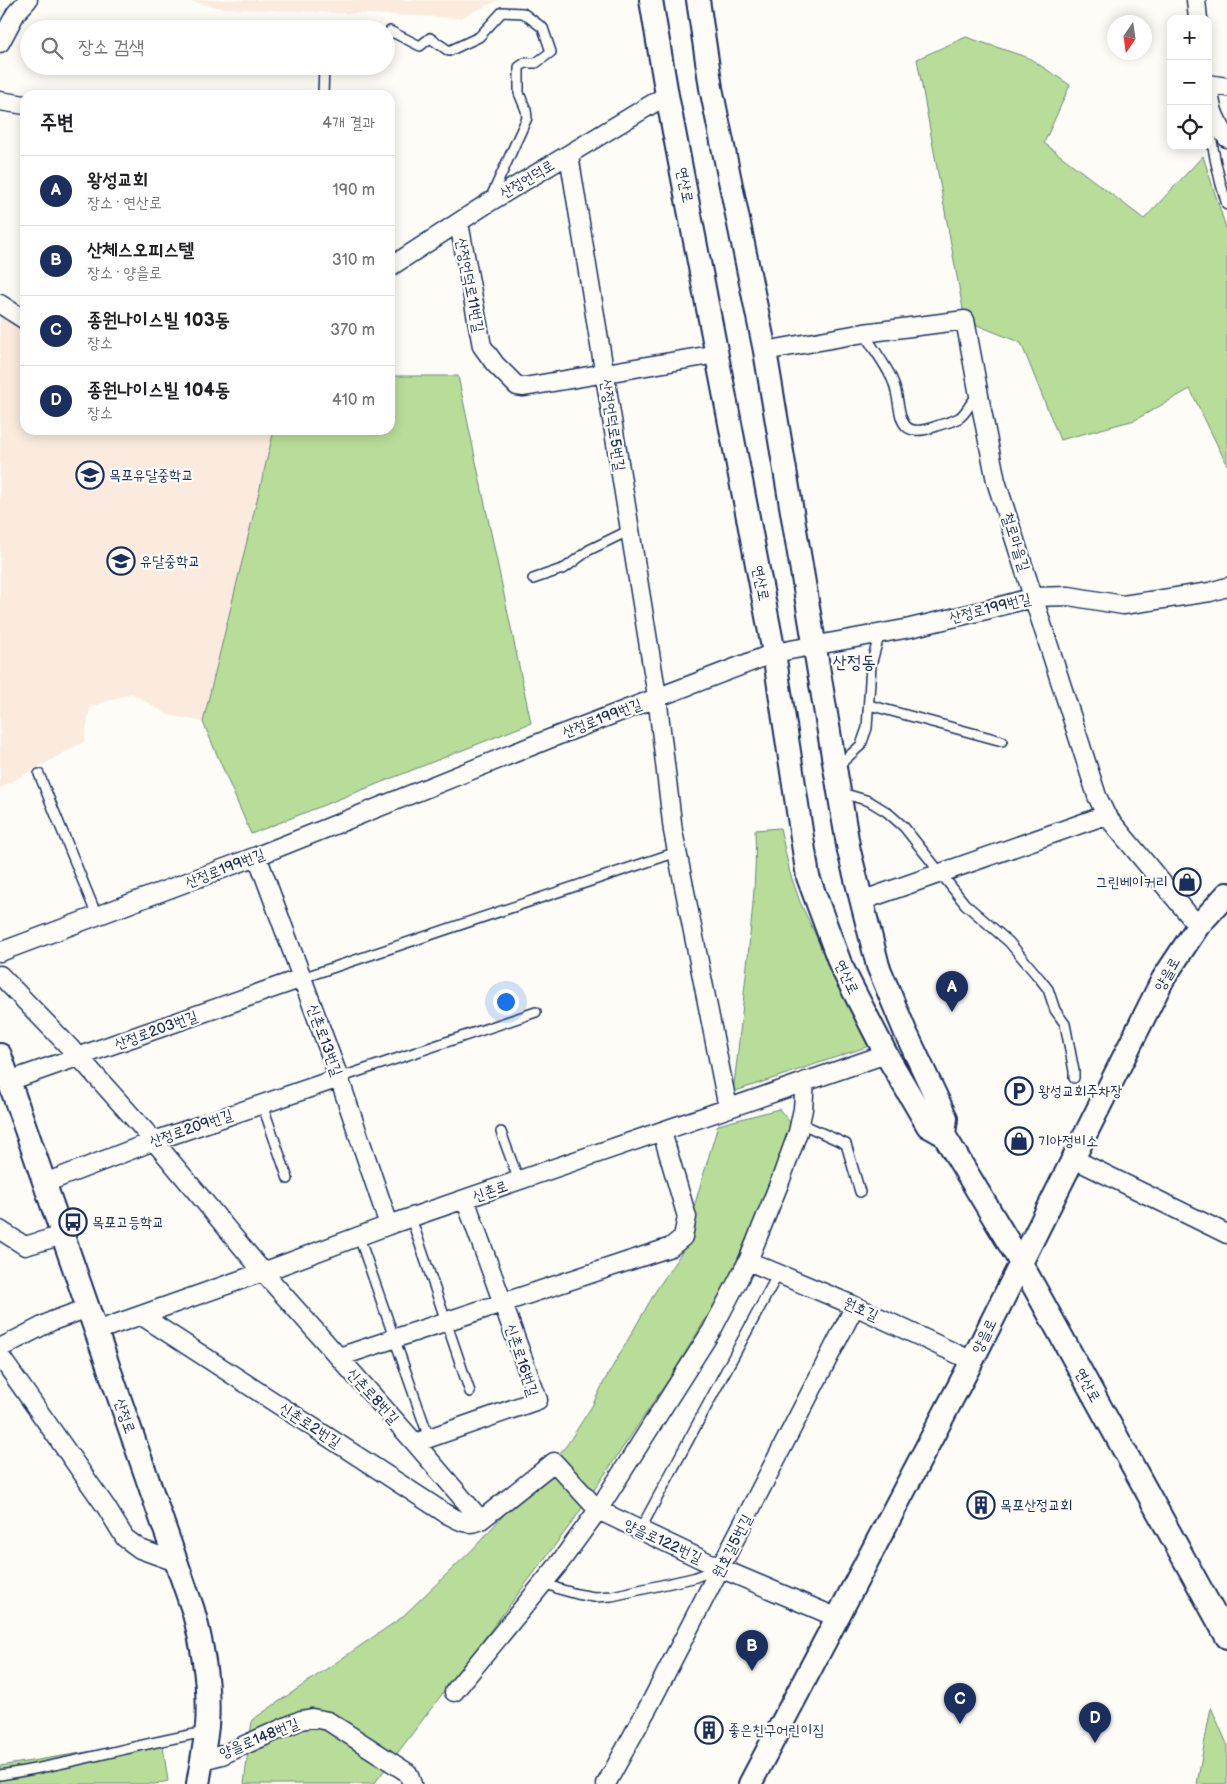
<!DOCTYPE html>
<html lang="ko">
<meta charset="utf-8">
<style>
body{margin:0;font-family:"Balsamiq Sans","Poor Story",sans-serif;background:#f2f2f2;color:#202124}
.controls{position:absolute;right:15px;top:15px;display:grid;overflow:hidden;border-radius:10px;box-shadow:0 2px 12px #0003}
.controls button{width:45px;height:45px;display:grid;place-items:center;padding:0;border:0;border-bottom:1px solid #e0e0e0;background:#fff;color:#202124;font:25px sans-serif}
.compass{position:absolute;left:1107px;top:15px;width:45px;height:45px;border-radius:50%;background:#fff;box-shadow:0 2px 12px #0003;rotate:193deg}
.you{position:absolute;left:505px;top:1001px;width:18px;height:18px;margin:-12px;border:4px solid #fff;border-radius:50%;background:#1a73e8;box-shadow:0 0 0 8px #1a73e833}
.badge{display:grid;place-items:center;width:32px;height:32px;border-radius:50%;background:#1b2f5e;color:#fff;font-size:16px;font-weight:700}
.pin{position:absolute;translate:-50% -41px;filter:drop-shadow(0 1px 2px #0008)}
.pin::after{content:'';position:absolute;top:26px;width:18px;height:15px;background:inherit;clip-path:polygon(0 0,100% 0,50% 100%)}
.list{margin:0;padding:0;list-style:none}
h2{display:flex;justify-content:space-between;align-items:center;height:65px;margin:0;padding:0 20px;font-size:21px}
h2 small{font-size:16px;font-weight:400;color:#757577}
.list li{display:grid;grid-template-columns:32px 1fr auto;gap:15px;align-items:center;box-sizing:border-box;height:70px;padding:0 20px;border-top:1px solid #e0e0e0}
.list b{display:block;font-size:19px;white-space:nowrap}
.list p{margin:0;font-size:16px;white-space:nowrap;color:#757577}
.list em{font-size:16px;font-style:normal;color:#757577}
.icon{flex:none;width:28px;height:28px;fill:none;stroke:currentColor;stroke-width:2;stroke-linecap:round;stroke-linejoin:round}
.map{position:relative;flex:none;width:1227px;height:1784px;overflow:hidden}
.search{position:absolute;background:#fff;box-shadow:0 2px 12px #0003;left:20px;top:20px;width:375px;height:55px;display:flex;align-items:center;gap:12px;box-sizing:border-box;padding:0 18px;border-radius:28px;color:#757577;font-size:19px}
.panel{position:absolute;background:#fff;box-shadow:0 2px 12px #0003;left:20px;top:90px;width:375px;height:345px;border-radius:15px}
.map>svg:first-child{display:block}
</style>
<div class="map">
<svg width="1227" height="1784" viewBox="0 0 1227 1784">
<rect width="100%" height="100%" fill="#fdfcf7"/>
<filter id="ink" filterUnits="userSpaceOnUse"><feTurbulence type="fractalNoise" baseFrequency=".02" numOctaves="2"/><feDisplacementMap in="SourceGraphic" scale="10" xChannelSelector="R" yChannelSelector="G"/><feConvolveMatrix kernelMatrix="1 2 1 2 8 2 1 2 1" color-interpolation-filters="sRGB"/></filter>
<g filter="url(#ink)">
<path fill="#faebde" d="M186,0H499L460,18L222,8Z
M0,314L25,330V430H274L203,722L168,715L132,693L90,707L84,742L0,788Z"/>
<path fill="#b8dd98" stroke="#6a867b" d="M966,37L1029,58L1070,85L1044,143L1144,219L1203,156L1227,231V465L1190,389L1135,420L1060,440L1021,343L965,320L917,59Z
M390,376H458L531,723L251,834L203,722L274,430H390Z
M780,828L790,873L800,902L853,1015L872,1045L733,1092C739,1047 743,1001 748,956C752,914 757,872 755,830Z
M779,1109L793,1126L777,1169L726,1285L673,1373L574,1520L374,1784H244L252,1720L401,1618L473,1549L567,1445L592,1406L606,1378L657,1289L690,1240L694,1228V1207L718,1125Z
M1211,1707L1227,1744V1784H1197Z
M162,1740L168,1781L155,1784H0V1766Z"/>
<g fill="none" stroke-linecap="round" stroke-linejoin="round">
<g stroke="#1b2f5e" stroke-width="12">
<path id="service" d="M386,39L390,31L420,46L430,38L449,51L479,37L502,12L523,13L543,28L551,52L536,63H525L519,67V93L526,110L527,118L490,199
M323,95L324,66
M1210,116C1210,142 1219,180 1227,205
M864,333C873,349 885,363 892,379C904,404 891,442 934,427C941,424 952,422 959,418C967,413 970,401 979,395
M533,579L565,568L589,550L630,530
M869,705L1002,741
M837,767L861,745L867,728L871,665L880,633
M39,774L97,916
M842,793L869,801L887,812L904,827L965,904L1009,942L1040,979L1048,989L1055,1010L1065,1024L1074,1071V1078
M302,978L677,852
M339,1078L536,1012
M262,1104L288,1179
M800,1123L846,1144L860,1192
M501,1132L519,1181
M411,1218L470,1392
M359,1237L429,1438
M640,1530L778,1274
M543,1582L559,1589L577,1594L594,1597L612,1596L693,1578L719,1568
M0,1775C69,1765 137,1744 206,1732"/>
</g>
<g stroke="#1b2f5e" stroke-width="21">
<path id="minor" d="M1196,0L1198,19
M0,43L16,13L28,0
M1208,84C1211,110 1213,116 1227,138
M1208,84L1227,87
M0,101L25,105
M569,155L657,696L673,831L728,1108
M459,223L482,346L495,364L517,386L524,387L717,354
M390,267L488,203L667,95
M0,304L25,320
M765,351L864,333L965,320L981,406L996,481L1097,796L1106,815L1198,926
M257,856L339,1078L389,1225
M861,901L1106,815
M0,952L257,856L554,737L774,653L910,628L986,610L1034,597L1069,596L1123,605L1210,592L1227,587
M0,975L79,1057L154,1141L263,1272L415,1443L481,1520
M9,1081L302,978
M1074,1159L1227,1234
M45,1183L154,1141L339,1078
M0,1230L25,1246L63,1235
M748,1261L855,1306L972,1361
M142,1316L445,1513C459,1520 466,1527 481,1520L554,1462L598,1510L720,1568L838,1618
M96,1331L263,1272L389,1225L886,1054
M0,1348L52,1321L88,1308
M0,1356L106,1507L125,1538L140,1549L176,1562
M339,1357L671,1247L683,1237L687,1217L662,1132
M415,1443L538,1400L465,1199
M454,1692L558,1565L598,1510L712,1330L748,1261L781,1179L798,1132L803,1109L805,1081
M202,1760L222,1755L301,1720L312,1718L328,1721L408,1773L412,1784
M606,1784L651,1702L855,1306"/>
</g>
<g stroke="#1b2f5e" stroke-width="26">
<path id="tertiary" d="M651,0L667,95L774,653L808,877L841,966L886,1054L928,1126L944,1135L1021,1263L1227,1637
M698,0L711,88L765,351L849,851L878,966L905,1031L946,1118L944,1135
M0,1055L193,1610C203,1647 210,1687 207,1726C205,1745 201,1765 198,1784
M750,1784L972,1361L1163,979L1198,926L1227,894"/>
</g>
<use href="#service" stroke="#fdfcf7" stroke-width="9"/>
<use href="#minor" stroke="#fdfcf7" stroke-width="18"/>
<use href="#tertiary" stroke="#fdfcf7" stroke-width="22"/>
</g>
</g>
<defs>
<g id="school-ring" transform="scale(1.4375)"><circle r="9.5" fill="#fdfcf7" stroke="#1b2f5e" stroke-width="1.5"/><path d="M0-5L7-2L0 1L-7-2ZM-4 1L0 2.5L4 1V4Q0 6-4 4Z" fill="#1b2f5e"/></g>
<g id="shop-ring" transform="scale(1.4375)"><circle r="9.5" fill="#fdfcf7" stroke="#1b2f5e" stroke-width="1.5"/><path d="M-5-2.5h2.3a2.7 3.5 0 0 1 5.4 0H5L5.5 6h-11ZM-1.5-2.5h3a1.5 2.3 0 0 0-3 0Z" fill="#1b2f5e"/></g>
<g id="parking-ring" transform="scale(1.4375)"><circle r="9.5" fill="#fdfcf7" stroke="#1b2f5e" stroke-width="1.5"/><path d="M-3.5-5.5H1a3.5 3.5 0 0 1 0 7H-1V5.5H-3.5ZM-1-3.4V-.6H.8a1.4 1.4 0 0 0 0-2.8Z" fill="#1b2f5e"/></g>
<g id="bus-ring" transform="scale(1.4375)"><circle r="9.5" fill="#fdfcf7" stroke="#1b2f5e" stroke-width="1.5"/><path d="M-5-6H5V4H4V6H2V4H-2V6H-4V4H-5ZM-3.5-4V0h7V-4ZM-3.5 1.2v1.5H-2V1.2ZM2 1.2v1.5H3.5V1.2Z" fill="#1b2f5e"/></g>
<g id="building-ring" transform="scale(1.4375)"><circle r="9.5" fill="#fdfcf7" stroke="#1b2f5e" stroke-width="1.5"/><path d="M-4-6H4V6H1V3H-1V6H-4ZM-2.5-4.3h1.7v1.8h-1.7ZM.8-4.3h1.7v1.8H.8ZM-2.5-1h1.7V.8h-1.7ZM.8-1h1.7V.8H.8Z" fill="#1b2f5e"/></g>
</defs>
<g fill-rule="evenodd">
<use href="#school-ring" x="90" y="475"/>
<use href="#school-ring" x="121" y="561"/>
<use href="#shop-ring" x="1187" y="882"/>
<use href="#parking-ring" x="1019" y="1091"/>
<use href="#shop-ring" x="1019" y="1141"/>
<use href="#bus-ring" x="73" y="1222"/>
<use href="#building-ring" x="981" y="1505"/>
<use href="#building-ring" x="709" y="1730"/>
</g>
<g text-anchor="middle" stroke-width="4.5" stroke-linejoin="round" paint-order="stroke">
<g font-size="15" fill="#1b2f5e" stroke="#fdfcf7">
<text transform="translate(527 179) rotate(-31)" y="5">산정언덕로</text>
<text transform="translate(685 185) rotate(79)" y="5">연산로</text>
<text transform="translate(470 285) rotate(79)" y="5">산정언덕로11번길</text>
<text transform="translate(613 425) rotate(81)" y="5">산정언덕로5번길</text>
<text transform="translate(1016 542) rotate(72)" y="5">철로마을길</text>
<text transform="translate(761 583) rotate(79)" y="5">연산로</text>
<text transform="translate(990 608) rotate(-14)" y="5">산정로199번길</text>
<text transform="translate(602 718) rotate(-21)" y="5">산정로199번길</text>
<text transform="translate(225 868) rotate(-21)" y="5">산정로199번길</text>
<text transform="translate(1167 974) rotate(-61)" y="5">양을로</text>
<text transform="translate(847 977) rotate(65)" y="5">연산로</text>
<text transform="translate(156 1030) rotate(-20)" y="5">산정로203번길</text>
<text transform="translate(325 1040) rotate(70)" y="5">신촌로13번길</text>
<text transform="translate(191 1128) rotate(-19)" y="5">산정로209번길</text>
<text transform="translate(490 1191) rotate(-19)" y="5">신촌로</text>
<text transform="translate(861 1309) rotate(24)" y="5">원호길</text>
<text transform="translate(984 1336) rotate(-64)" y="5">양을로</text>
<text transform="translate(522 1360) rotate(72)" y="5">신촌로16번길</text>
<text transform="translate(1088 1385) rotate(61)" y="5">연산로</text>
<text transform="translate(373 1396) rotate(48)" y="5">신촌로8번길</text>
<text transform="translate(125 1416) rotate(71)" y="5">산정로</text>
<text transform="translate(310 1425) rotate(33)" y="5">신촌로2번길</text>
<text transform="translate(663 1541) rotate(25)" y="5">양을로122번길</text>
<text transform="translate(732 1546) rotate(-63)" y="5">원호길5번길</text>
<text transform="translate(259 1738) rotate(-22)" y="5">양을로148번길</text>
</g>
<g font-size="15" fill="#1b2f5e" stroke="#fdfcf7" text-anchor="start">
<text x="109" y="480">목포유달중학교</text>
<text x="140" y="566">유달중학교</text>
<text x="1168" y="887" text-anchor="end">그린베이커리</text>
<text x="1038" y="1096">왕성교회주차장</text>
<text x="1038" y="1146">기아정비소</text>
<text x="92" y="1227">목포고등학교</text>
<text x="1000" y="1510">목포산정교회</text>
<text x="728" y="1735">좋은친구어린이집</text>
</g>
<g font-size="18" fill="#1b2f5e" stroke="#fdfcf7">
<text x="854" y="668">산정동</text>
</g>
</g>
</svg>
<div class="controls">
<button>+</button>
<button>−</button>
<button><svg class="icon" aria-label="locate" viewBox="0 0 24 24"><circle cx="12" cy="12" r="6"/><path d="M12 2v4M12 18v4M2 12h4M18 12h4"/></svg></button>
</div>
<svg class="compass" viewBox="-18 -18 36 36"><path d="M0-13l5 13h-10z" fill="#e53935"/><path d="M0 13l5-13h-10z" fill="#757577"/></svg>
<div class="you"></div>
<div class="pin badge" style="left:952px;top:1012px">A</div>
<div class="pin badge" style="left:752px;top:1671px">B</div>
<div class="pin badge" style="left:960px;top:1724px">C</div>
<div class="pin badge" style="left:1095px;top:1743px">D</div>
<div class="search"><svg class="icon" aria-label="search" viewBox="0 0 24 24"><circle cx="10" cy="10" r="6"/><path d="M15 15l6 6"/></svg>장소 검색</div>
<section class="panel">
<h2>주변<small>4개 결과</small></h2>
<ul class="list">
<li><span class="badge">A</span><div><b>왕성교회</b><p>장소 · 연산로</p></div><em>190 m</em></li>
<li><span class="badge">B</span><div><b>산체스오피스텔</b><p>장소 · 양을로</p></div><em>310 m</em></li>
<li><span class="badge">C</span><div><b>종원나이스빌 103동</b><p>장소</p></div><em>370 m</em></li>
<li><span class="badge">D</span><div><b>종원나이스빌 104동</b><p>장소</p></div><em>410 m</em></li>
</ul>
</section>
</div>
